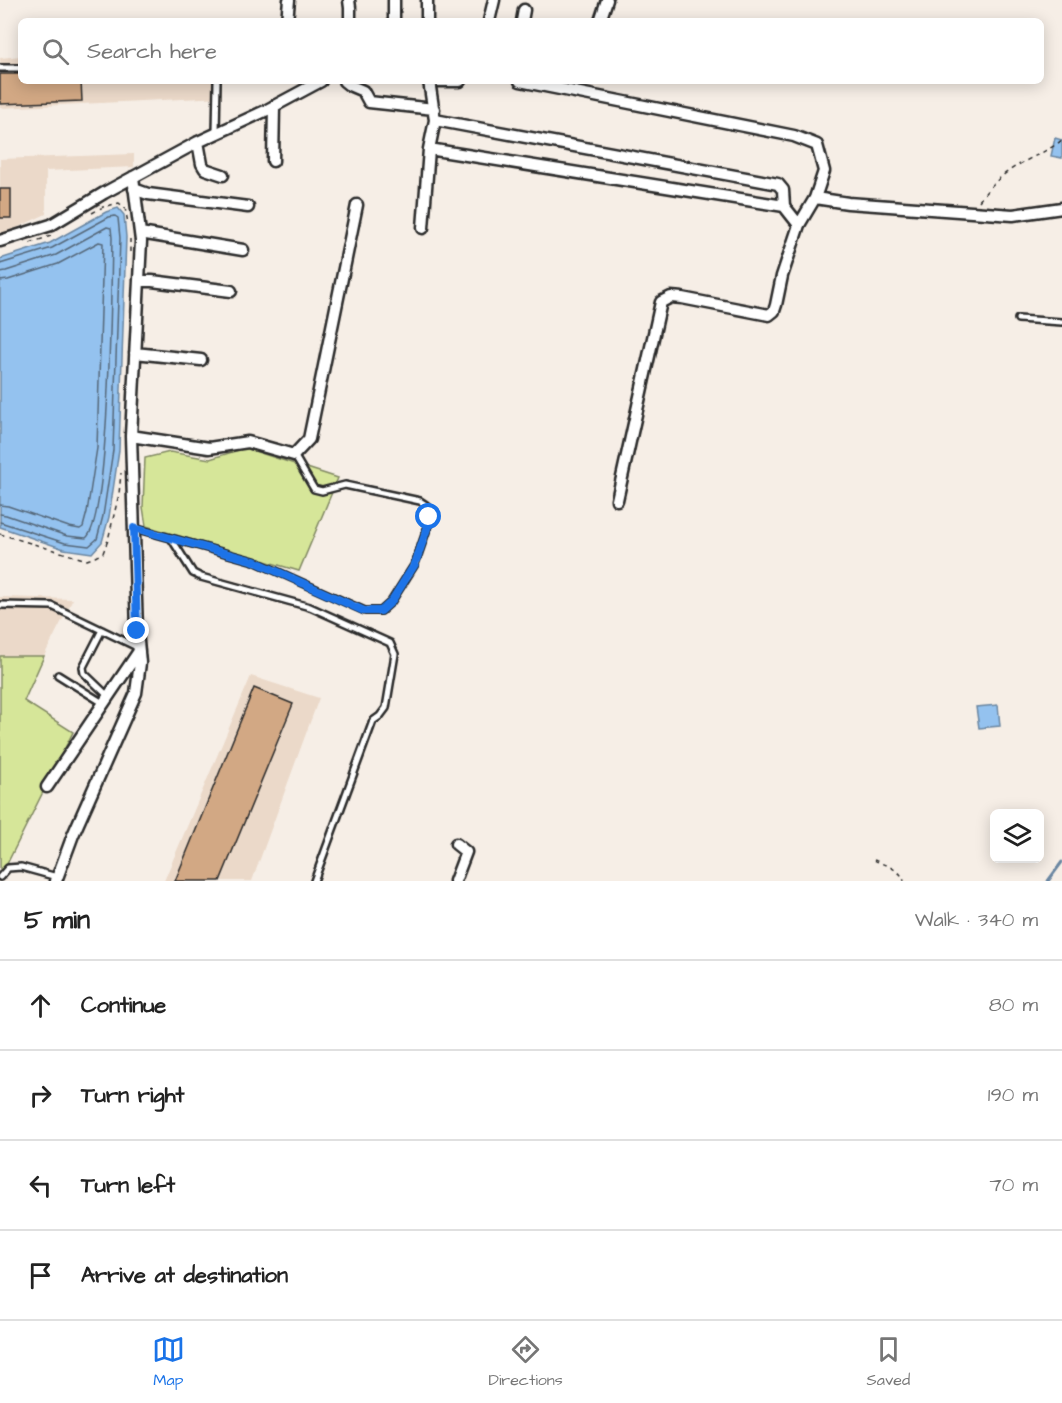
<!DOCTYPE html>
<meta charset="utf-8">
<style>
body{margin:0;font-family:"Architects Daughter",sans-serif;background:#f2f2f2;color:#222}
.controls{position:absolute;right:18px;bottom:18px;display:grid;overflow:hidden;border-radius:9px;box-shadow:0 3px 15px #0003}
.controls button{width:54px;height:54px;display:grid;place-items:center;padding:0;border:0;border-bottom:2px solid #e0e0e0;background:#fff;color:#222;font:30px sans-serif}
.stop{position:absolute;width:18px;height:18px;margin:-14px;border:4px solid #1a73e8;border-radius:50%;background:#fff}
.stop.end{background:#1a73e8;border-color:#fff;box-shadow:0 2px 6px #0008}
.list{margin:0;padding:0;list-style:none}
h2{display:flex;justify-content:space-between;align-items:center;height:78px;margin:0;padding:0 24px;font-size:26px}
h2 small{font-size:20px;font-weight:400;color:#767676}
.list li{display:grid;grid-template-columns:39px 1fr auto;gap:18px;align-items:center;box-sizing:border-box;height:90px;padding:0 24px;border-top:2px solid #e0e0e0}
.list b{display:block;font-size:22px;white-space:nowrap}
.list em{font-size:20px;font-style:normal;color:#767676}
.icon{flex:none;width:33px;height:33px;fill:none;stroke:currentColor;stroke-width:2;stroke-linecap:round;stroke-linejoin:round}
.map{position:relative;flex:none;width:1062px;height:881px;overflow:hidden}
.search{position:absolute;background:#fff;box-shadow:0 3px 15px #0003;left:18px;right:18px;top:18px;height:66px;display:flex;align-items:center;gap:15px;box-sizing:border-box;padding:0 21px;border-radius:9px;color:#767676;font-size:22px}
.sheet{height:438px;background:#fff}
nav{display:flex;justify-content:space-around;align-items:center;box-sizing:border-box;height:84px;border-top:2px solid #e0e0e0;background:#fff;font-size:16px;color:#767676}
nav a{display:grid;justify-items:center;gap:3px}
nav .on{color:#1a73e8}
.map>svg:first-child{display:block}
</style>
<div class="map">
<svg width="1062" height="881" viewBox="0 0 1062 881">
<rect width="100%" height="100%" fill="#f6eee6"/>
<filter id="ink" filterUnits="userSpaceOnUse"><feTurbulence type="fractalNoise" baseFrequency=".0167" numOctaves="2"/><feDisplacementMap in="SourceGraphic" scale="12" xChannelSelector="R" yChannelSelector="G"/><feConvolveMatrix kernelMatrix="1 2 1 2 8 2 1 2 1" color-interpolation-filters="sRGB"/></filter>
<g filter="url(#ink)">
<path fill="#ebd9c9" d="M21,56V81H222V97L0,108V58Z
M134,154V167L46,171V214L8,232L0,233V159Z
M0,597L73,599L44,656H0Z
M251,676L319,698L252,881H164Z"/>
<path fill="#d6e699" stroke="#808862" stroke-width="1.5" d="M245,448L338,478L299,571L146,526L143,507L145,458L170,452L210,459Z
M0,656H44L24,701L73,732L0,878Z"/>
<path fill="#94c2ef" stroke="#6a86a1" stroke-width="1.5" d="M1055,138L1062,140V158L1051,156Z
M118,208L124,215L126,237L119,450L109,517L102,542L92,553L64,549L0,527V259L50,243L106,212Z
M998,705L1000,726L979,728L976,707Z"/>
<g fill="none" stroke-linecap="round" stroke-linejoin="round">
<path stroke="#556779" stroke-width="1.5" d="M0,264L52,248L109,217L115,216L118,218L120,238L113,450L103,516L97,539L89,546L65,543L0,522
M0,272L6,271L56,255L107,227L111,228L112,238C111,280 110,519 86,538L67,536L6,515L0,514
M0,281L8,280L58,264L99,242L103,243L97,448L87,512L83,527L80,529L69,527L8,506L0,505"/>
<path stroke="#6a86a1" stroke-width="3" d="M1048,881L1062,862"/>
</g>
<path fill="#d2a884" stroke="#2b2b2b" stroke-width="1.5" d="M0,74H21V81H81L82,101L0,104Z
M0,189H11V218H0Z
M254,688L293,704L220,881H175Z"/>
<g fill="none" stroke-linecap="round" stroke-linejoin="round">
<g stroke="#2b2b2b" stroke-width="10">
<path id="service" d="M0,68H21
M216,133L217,81
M1018,319L1062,322
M134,528L254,561L365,611H381L391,602L415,564L429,523L426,505L420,501L345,485L322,491L314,489L294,455
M171,538L193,573L201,577L310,607L390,643L395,654L386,708L380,716L373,721L314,881
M0,605L52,606L139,648
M102,630L83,667L84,673L108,696
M58,675L103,703
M0,877L8,868L21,867L57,877"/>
</g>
<g stroke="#2b2b2b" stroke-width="15">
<path id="minor" d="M349,0L350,8V21
M394,20V0
M287,21L289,0
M427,21V0
M489,21L494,0
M522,21L524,10
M600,21L607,0
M344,81L349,85L363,91L369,102L434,109
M433,81H460
M520,81L794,136L817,145L824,171L815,198L848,203L1013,215L1062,208
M435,120L778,184L783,190L784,206L799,225
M198,142L202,164L205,169L223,175
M429,149L784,206
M273,161L274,106
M134,189L148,194L248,207
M423,228L429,149L435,120L429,81
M140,233L243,250
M0,241L51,225L104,193L198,142L265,111L321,81
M139,281H152L231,291
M135,353L201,360
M131,436L209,448L248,442L294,455L309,439L357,205
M617,500L661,302L671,297L682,298L769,315L774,311L776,305L782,276L799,225L815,198
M47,787L139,651
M56,881L73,835L136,693L140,663L137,631L131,436L141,241L133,177
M455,881L466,852L456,844"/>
</g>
<path stroke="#2b2b2b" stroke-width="1.5" stroke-dasharray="4.5 4.5" stroke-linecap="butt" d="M979,201C987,190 997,179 1009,171C1025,159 1046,153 1062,140
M92,213L103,207L119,203L125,208L128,223
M30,243L51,236
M130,252V239
M0,534L87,560L95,557L103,553L108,540L119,494L121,473
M874,860C884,865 901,869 904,881"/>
<use href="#service" stroke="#fff" stroke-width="5"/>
<use href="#minor" stroke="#fff" stroke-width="10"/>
</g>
</g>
<g fill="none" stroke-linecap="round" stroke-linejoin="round" filter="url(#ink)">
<path stroke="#1a73e8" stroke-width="8" d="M137,631L134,528L254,561L364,611H381L391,602L415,564L429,523V517"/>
</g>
</svg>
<div class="controls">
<button><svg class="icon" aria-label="layers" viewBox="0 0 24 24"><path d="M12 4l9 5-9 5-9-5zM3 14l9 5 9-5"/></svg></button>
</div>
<div class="stop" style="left:429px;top:517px"></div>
<div class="stop end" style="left:137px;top:631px"></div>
<div class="search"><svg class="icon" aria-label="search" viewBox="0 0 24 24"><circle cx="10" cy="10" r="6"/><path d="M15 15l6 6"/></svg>Search here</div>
</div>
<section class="sheet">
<h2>5 min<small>Walk · 340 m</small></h2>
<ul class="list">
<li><svg class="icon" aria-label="ahead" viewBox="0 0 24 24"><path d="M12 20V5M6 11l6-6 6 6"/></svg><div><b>Continue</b></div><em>80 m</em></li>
<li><svg class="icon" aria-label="right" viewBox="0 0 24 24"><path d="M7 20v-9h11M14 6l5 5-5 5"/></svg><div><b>Turn right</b></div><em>190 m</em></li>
<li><svg class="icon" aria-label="left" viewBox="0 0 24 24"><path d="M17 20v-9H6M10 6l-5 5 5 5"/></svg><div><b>Turn left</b></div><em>70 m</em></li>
<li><svg class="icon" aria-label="arrive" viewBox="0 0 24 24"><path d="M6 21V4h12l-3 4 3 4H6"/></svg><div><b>Arrive at destination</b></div></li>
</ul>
</section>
<nav>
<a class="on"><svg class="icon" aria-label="map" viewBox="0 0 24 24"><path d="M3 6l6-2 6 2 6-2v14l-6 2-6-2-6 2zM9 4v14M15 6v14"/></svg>Map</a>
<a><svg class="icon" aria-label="directions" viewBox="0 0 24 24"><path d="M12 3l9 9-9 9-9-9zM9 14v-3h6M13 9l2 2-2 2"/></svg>Directions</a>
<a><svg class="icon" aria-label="saved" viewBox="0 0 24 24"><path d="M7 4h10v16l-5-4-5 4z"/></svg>Saved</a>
</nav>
